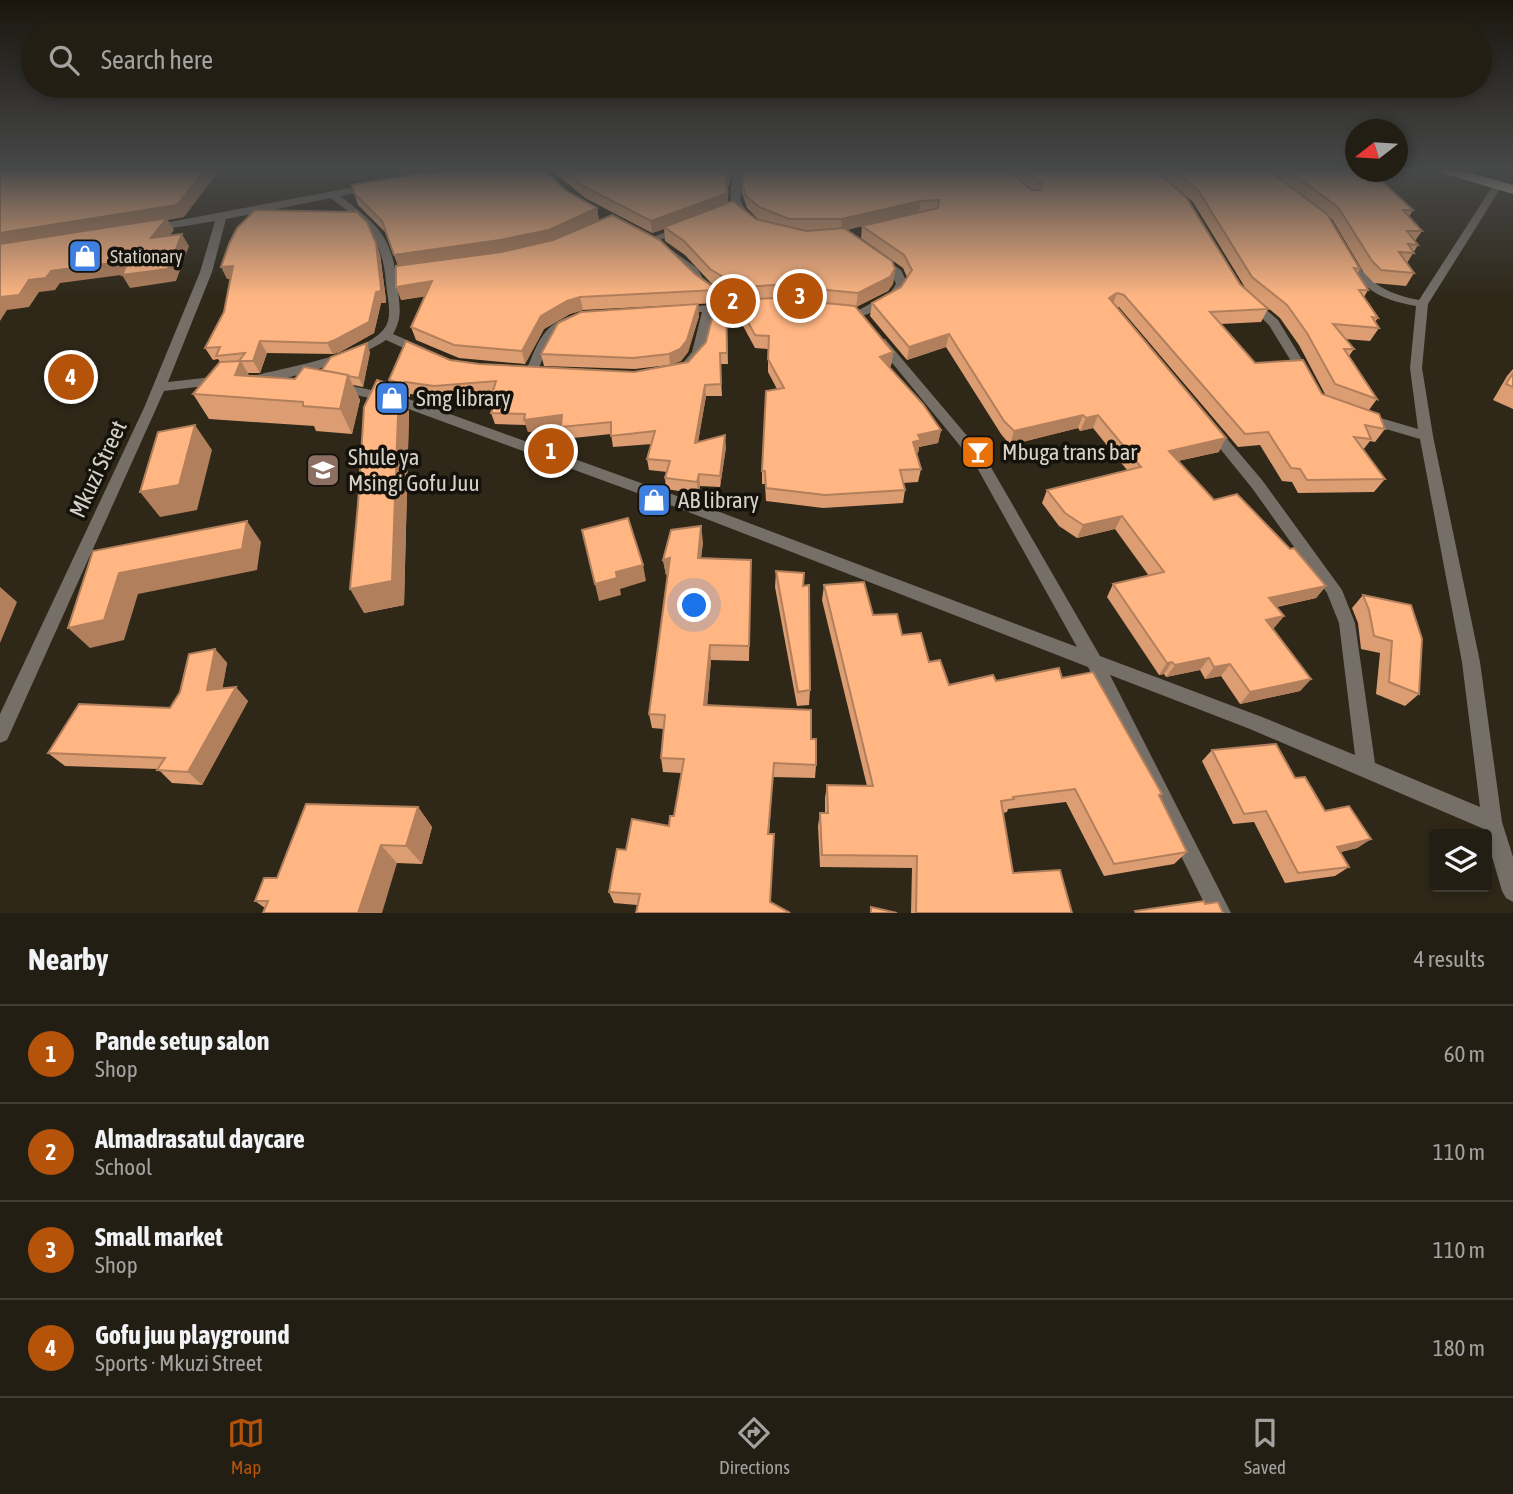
<!DOCTYPE html>
<meta charset="utf-8">
<style>
body{margin:0;font-family:"Asap Condensed",sans-serif;background:#2f2b21;color:#f1f3f6}
.controls{position:absolute;right:21px;bottom:21px;display:grid;overflow:hidden;border-radius:7px;box-shadow:0 4px 10px #0003}
.controls button{width:63px;height:63px;display:grid;place-items:center;padding:0;border:0;border-bottom:2px solid #403c33;background:#231e13;color:#f1f3f6;font:35px sans-serif}
.compass{position:absolute;left:1345px;top:119px;width:63px;height:63px;border-radius:50%;background:#231e13;box-shadow:0 4px 10px #0003;rotate:253deg}
.you{position:absolute;left:695px;top:606px;width:24px;height:24px;margin:-18px;border:5px solid #fff;border-radius:50%;background:#1a73e8;box-shadow:0 0 0 10px #1a73e833}
.badge{display:grid;place-items:center;width:46px;height:46px;border-radius:50%;background:#b45309;color:#fff;font-size:23px;font-weight:700}
.pin{position:absolute;translate:-50% -50%;border:4px solid #fff;box-shadow:0 2px 7px #0006}
.list{margin:0;padding:0;list-style:none}
h2{display:flex;justify-content:space-between;align-items:center;height:91px;margin:0;padding:0 28px;font-size:30px}
h2 small{font-size:23px;font-weight:400;color:#a3a2a0}
.list li{display:grid;grid-template-columns:46px 1fr auto;gap:21px;align-items:center;box-sizing:border-box;height:98px;padding:0 28px;border-top:2px solid #403c33}
.list b{display:block;font-size:26px;white-space:nowrap}
.list p{margin:0;font-size:23px;white-space:nowrap;color:#a3a2a0}
.list em{font-size:23px;font-style:normal;color:#a3a2a0}
.icon{flex:none;width:38px;height:38px;fill:none;stroke:currentColor;stroke-width:2;stroke-linecap:round;stroke-linejoin:round}
.map{position:relative;flex:none;width:1513px;height:913px;overflow:hidden}
.search{position:absolute;background:#231e13;box-shadow:0 4px 10px #0003;left:21px;right:21px;top:21px;height:77px;display:flex;align-items:center;gap:18px;box-sizing:border-box;padding:0 24px;border-radius:38px;color:#a3a2a0;font-size:26px}
.sheet{height:483px;background:#231e13}
nav{display:flex;justify-content:space-around;align-items:center;box-sizing:border-box;height:98px;border-top:2px solid #403c33;background:#231e13;font-size:19px;color:#a3a2a0}
nav a{display:grid;justify-items:center;gap:4px}
nav .on{color:#b45309}
.map>svg:first-child{display:block}
</style>
<div class="map">
<svg width="1513" height="913" viewBox="0 0 1513 913">
<rect width="100%" height="100%" fill="#2f2819"/>
<g fill="none" stroke-linecap="round" stroke-linejoin="round">
<path fill="#756f68" fill-rule="evenodd" d="M442,170H463L458,173L422,179L417,176Z
M735,170H745L740,200L749,216L744,219C725,209 730,188 735,170Z
M371,184L374,185V189L340,196C381,227 393,238 398,291C400,308 402,319 393,334L425,348L427,351L425,354H417L386,340C366,355 277,386 253,382L252,379L253,376C282,368 380,353 388,321C391,309 387,295 386,283C383,238 364,224 331,198L226,219L212,272L168,382L221,376L227,380L221,384L164,391L7,740L0,743V714L144,408L200,272L215,221L154,231L149,228L154,225Z
M1494,184L1502,186L1428,304L1422,368L1433,436L1480,662L1502,822L1513,857V902L1506,898L1502,891L1484,829L1250,729L1110,675L1231,913H1209L1088,667L678,508L392,403L338,391L332,387L338,383L400,396L688,500L1077,647L975,464L875,342L877,339H885L985,457L1100,656L1262,717L1355,755L1339,623L1327,593L1252,488L1205,430L1212,425L1217,427L1262,480L1342,590L1355,623L1375,763L1480,807L1462,662L1420,439L1362,422L1360,419L1367,414L1418,429L1410,368L1416,306C1386,301 1364,291 1347,265L1348,263H1356C1372,286 1392,295 1419,300Z
M683,225L688,228L687,230L651,243L646,240Z
M666,246L697,268L703,278L739,303H752L758,306L752,309L714,312C709,331 708,360 688,368L682,364L692,352L702,312L681,313L675,310L681,307L725,304L694,282L688,272L662,251L661,249Z
M882,257L901,270L908,284C898,297 872,318 855,316V312L890,293L896,284L892,274L877,260Z
M1252,300L1256,301L1278,320L1312,376L1310,379H1302L1269,325L1246,303Z
M574,315L580,319C574,323 566,325 560,329C547,340 544,360 536,374H528L526,371C538,343 542,324 574,315Z"/>
<path fill="#dfd0c0" fill-rule="evenodd" d="M1440,170H1461L1513,185V194L1442,173Z"/>
</g>
<path fill="#db9d71" fill-rule="evenodd" d="M555,170H734L727,190L728,203L756,219L762,220L758,219L747,208L742,193V181L1032,190L1011,170H1348L1413,210L1409,217L1422,231L1415,241L1418,245L1407,263L1414,273L1406,286L1374,283L1364,273L1332,219L1328,216L1360,269L1357,274L1368,290L1364,297L1378,318L1375,322L1379,328L1370,341L1345,339L1354,349L1349,356L1377,399L1369,410L1385,429L1375,442L1370,441L1363,450L1385,479L1374,492L1298,493L1292,482L1282,481L1260,445L1238,447L1119,307H1117L1219,452L1178,461L1214,500L1326,586L1316,598L1277,607L1284,616L1273,629L1311,679L1300,691L1240,704L1221,676L1205,679L1200,670L1166,677L1164,674L1159,675L1107,597L1113,584L1149,576L1115,529L1077,538L1059,526L1042,503L1047,490L1127,470L1093,428L1080,431L1078,428L1010,445L1001,434L946,347L907,360L870,316L872,303L901,287L907,277L903,268L861,238L862,226L847,230L895,269L893,284L888,291L856,307L893,352L891,366L889,367L941,430L938,443L919,447L918,453L916,454L921,469L918,482L903,483L905,490L903,503L823,508L766,501L765,484H762V471L777,389L768,372V349L755,348L736,313V300H738L711,283L685,255L665,241L664,229L652,233L585,198L555,173ZM1168,181L1193,202L1246,289L1240,284ZM1253,295L1280,318L1299,345L1326,396L1255,363L1221,324L1261,322L1268,309Z
M428,174L565,190L597,208L599,221L695,274L717,290V303L583,310L570,314L544,329L525,364L459,358L416,340L411,327L425,296L401,300L398,266L387,234L358,205L354,193Z
M380,254L386,300V303H381L374,333L340,352L333,354L267,353L260,373H247L249,375L295,379L370,352L363,387L353,385L360,400L352,434L316,431L314,426L209,419L193,394L220,362L218,359L213,360L205,348L224,312L230,279H227Z
M726,302L728,364H720L722,396H706L698,442L726,447L720,487L700,486L698,494L666,489L665,478L667,472L649,470L647,459L652,444L613,447L611,434L564,439L561,427L528,432L526,425L495,424L491,413L493,406L491,397L492,393L438,397L410,394V397L402,394L409,412L404,605L364,613L390,384L389,380L450,360L479,364L634,372L669,365L635,369L544,366L541,354L699,316L688,352L681,361L670,365L688,362L706,342Z
M1513,369V409L1493,400L1507,376Z
M703,542L701,558L751,560L749,661L711,660L707,705L811,739L816,765L815,778L773,777L769,834L637,905L614,903L609,892L626,850L669,826L674,816L681,773L663,772L661,758L664,729L652,728L649,714L668,575H666L663,560Z
M776,571L803,586L810,690L809,705L797,706L775,587Z
M824,585L873,615L902,635L929,662L949,685L1062,678L1160,796L1187,852L1174,864L1104,876L1066,802L1008,809L1007,812L1003,813L1013,873L1072,913H911L912,868L820,867L818,826L820,813H825V798L827,785L867,786L822,600Z
M1363,595L1411,605L1419,694L1405,706L1376,694L1380,653L1361,649L1358,623L1352,608Z
M215,649L227,663L222,688L248,701L202,785L172,783L158,769L65,766L48,753L170,708Z
M1212,750L1295,778L1325,811L1371,839L1357,848L1341,852L1349,867L1335,876L1285,883L1254,822L1233,824L1202,761Z
M418,807L432,827L422,864L397,863L265,908L255,901L277,878Z"/>
<path fill="#b27f5c" d="M205,170H218L219,171L184,217L168,220L174,230L159,250L0,247V233Z
M729,170H734L725,193V181Z
M728,193V205L664,227V229L652,233L651,221Z
M920,201L919,213L841,231L842,219Z
M597,208L599,221L551,242L504,253L399,268L394,255Z
M182,234L189,246L176,281L130,288L122,275Z
M376,243L380,254L386,300V303H381L374,333L340,352L333,354L327,343Z
M128,261L136,273L60,283L55,290L39,292L29,307L7,310L0,321V297L29,280L51,271Z
M233,266L239,278L227,279L221,267Z
M895,269L893,284L888,291L856,307L858,293Z
M432,281L436,295L401,300L396,287Z
M1117,293L1112,306L1109,298Z
M580,297L583,310L570,314L544,329L525,364L522,351L541,316L567,301Z
M698,304L699,316L688,352L681,361L670,365L669,354Z
M949,334L946,347L907,360L909,347Z
M260,341L267,353L260,373L253,361Z
M367,343L370,352L363,387L359,378Z
M893,352L891,366L878,371L880,357Z
M241,361L255,386L235,375Z
M348,375L360,400L352,434L340,409Z
M705,385L706,396L696,454L695,443Z
M399,387L409,412L404,605L364,613L350,589Z
M562,415L564,426L528,432L524,420Z
M1083,415L1078,428L1010,445L1014,431Z
M1098,415L1093,428L1080,431L1086,418Z
M195,425L212,450L197,510L160,517L140,492Z
M941,430L938,443L919,447L918,453L910,455L913,442L918,435Z
M725,435L726,447L720,487V476Z
M1226,438L1219,452L1163,464L1169,451Z
M699,474L700,486L698,494L697,482Z
M1122,516L1115,529L1077,538L1083,525Z
M247,521L261,542L257,570L138,594L124,640L90,648L68,628L119,573Z
M701,526L703,542L699,574L698,558Z
M670,558L672,574L666,575L663,560Z
M643,565L646,581L620,589L621,595L599,601L595,584L616,572Z
M1326,586L1316,598L1260,610L1269,598Z
M0,587L17,602L0,643Z
M1284,616L1274,628L1257,633L1266,620Z
M710,645L711,660L706,720L704,705Z
M215,649L227,663L220,703L207,690Z
M1209,658L1200,670L1166,677L1175,665Z
M1172,662L1164,674L1159,675L1167,663Z
M1230,664L1221,676L1205,679L1214,667Z
M1311,679L1300,691L1240,704L1250,692Z
M236,687L248,701L202,785L188,772Z
M418,807L432,827L422,864L406,846Z
M1371,839L1357,848L1324,856L1337,847Z
M381,845L397,863L382,913H358Z"/>
<path fill="#ffb683" stroke="#b27f5c" stroke-width="2" d="M6,170H205L177,205L0,233V174Z
M471,170H544L565,190L597,208L549,230L500,240L394,255L382,221L354,193L352,185L427,172L428,174Z
M564,170H729L725,181L728,193L651,221L583,186Z
M744,170H1009L1031,190H1041L1042,184L1026,170H1155L1186,197L1240,284L1268,309L1210,312L1255,363L1303,360L1322,394L1379,414L1385,429L1365,425L1371,439L1354,437L1385,479L1307,480L1300,469L1291,468L1268,432L1245,434L1124,295L1117,293L1109,298L1226,438L1169,451L1214,500L1237,494L1290,549L1294,548L1326,586L1269,598L1284,616L1266,620L1311,679L1250,692L1230,664L1214,667L1209,658L1175,665L1172,662L1167,663L1113,584L1164,572L1122,516L1083,525L1065,513L1047,490L1141,467L1098,415L1086,418L1083,415L1014,431L1004,421L949,334L909,347L872,303L901,287L912,270L904,255L862,226L938,208L939,200L920,201L842,219H789L759,207L746,196L742,181Z
M1173,170H1268L1327,214L1360,269L1354,268L1368,290H1359L1378,318L1372,317L1379,328L1333,324L1354,349H1344L1377,399L1335,384L1307,333L1287,305L1252,277L1198,190Z
M1287,170H1348L1357,176H1376L1413,210H1403L1422,231H1407L1418,245L1408,244L1414,253L1399,252L1414,273L1381,270L1372,261L1338,207Z
M733,201L756,219L806,231L844,228L892,261L895,269L890,277L858,293L775,285L740,287L710,269L684,241L664,227Z
M255,210L356,212L355,210L367,222L376,243L381,288V291L376,292L369,322L335,340L327,343L260,341L253,361H239L245,353L216,356L220,347L205,348L224,312L233,266L221,267L229,244L237,228Z
M612,215L660,240L695,274L717,290L580,297L567,301L541,316L522,351L454,345L411,327L432,281L396,287V266L501,252L553,240Z
M167,218L151,238L182,234L168,269L122,275L128,261L51,271L46,278L29,280L19,295L0,297V244Z
M774,298L855,306L893,352L880,357L923,404L941,430L918,435L921,440L913,442L921,469L900,470L905,490L825,495L766,488L765,471H762L766,391L784,388L768,359L769,336L755,335L736,300Z
M726,302L727,353H720L721,384L705,385L695,443L725,435L720,476L699,474L697,482L665,478L670,461L647,459L655,431L611,436V422L561,427L562,415L524,420L525,414L491,413L495,402H492L494,397H491L496,381L434,386L405,382V385L389,380L406,341L450,360L479,364L634,372L688,362L706,342L716,303Z
M698,304L687,340L680,349L669,354L633,358L541,354L558,323L581,312Z
M367,343L359,378L348,376V375L322,370L331,357Z
M241,361L235,375L295,379L304,367L348,375L340,409L303,406V402L193,394L220,362Z
M1513,373V387L1506,384Z
M377,380L399,387L392,581L350,589L358,504L364,407Z
M195,425L179,485L140,492L158,432Z
M628,518L643,565L616,572L617,578L595,584L582,530Z
M247,521L242,549L119,573L104,620L68,628L93,551Z
M701,526L698,558L751,560L749,646L710,645L704,705L811,710V739H816V765L774,763L768,834H774L770,902L790,913H636L640,894L609,892L617,849L626,850L632,819L669,826L670,816H674L684,759L661,758L665,715L649,714L670,558L663,560L671,530Z
M776,571L804,573L803,586L809,585L810,690L798,692Z
M864,582L873,615L897,614L902,635L921,633L929,662L940,660L949,685L993,675L996,681L1059,668L1062,678L1093,672L1162,794L1159,795L1187,852L1114,864L1075,789L1013,797L1014,799L1001,801L1013,873L1060,870L1072,913H916L917,856L822,855L820,813H828L827,785L873,786L824,585Z
M1363,595L1411,605L1422,639L1419,694L1389,682L1392,641L1374,636L1369,610Z
M215,649L207,690L236,687L188,772L157,770L165,758L48,753L79,704L170,708L180,692L189,654Z
M1276,744L1295,778L1305,777L1325,811L1349,806L1371,839L1337,847L1349,867L1298,873L1266,811L1244,814L1212,750Z
M306,804L418,807L406,846L381,845L358,913H263L268,901H255L264,878H277Z
M1204,901L1205,904L1218,902L1223,913H1136L1135,911Z
M871,907L897,913H871Z"/>
<linearGradient id="sky" x2="0" y2="1"><stop stop-color="#1a160e"/><stop offset="0.57" stop-color="#474849"/><stop offset="1" stop-color="#474849" stop-opacity="0"/></linearGradient>
<rect width="1513" height="298" fill="url(#sky)"/>
<defs>
<g id="shop-square" transform="scale(1.75)"><rect x="-9" y="-9" width="18" height="18" rx="4" fill="#3f7fe0" stroke="#15120b"/><path d="M-5-2.5h2.3a2.7 3.5 0 0 1 5.4 0H5L5.5 6h-11ZM-1.5-2.5h3a1.5 2.3 0 0 0-3 0Z" fill="#fff"/></g>
<g id="bar-square" transform="scale(1.75)"><rect x="-9" y="-9" width="18" height="18" rx="4" fill="#e8710a" stroke="#15120b"/><path d="M-6-5H6L.8 .8V4.5H3.5V6h-7V4.5H-.8V.8Z" fill="#fff"/></g>
<g id="school-square" transform="scale(1.75)"><rect x="-9" y="-9" width="18" height="18" rx="4" fill="#8d6e63" stroke="#15120b"/><path d="M0-5L7-2L0 1L-7-2ZM-4 1L0 2.5L4 1V4Q0 6-4 4Z" fill="#fff"/></g>
</defs>
<g fill-rule="evenodd">
<use href="#shop-square" x="85" y="256"/>
<use href="#shop-square" x="392" y="398"/>
<use href="#bar-square" x="978" y="452"/>
<use href="#school-square" x="323" y="470"/>
<use href="#shop-square" x="654" y="500"/>
</g>
<g text-anchor="middle" stroke-width="7" stroke-linejoin="round" paint-order="stroke">
<g font-size="19" fill="#d7d2c9" stroke="#15120b" text-anchor="start">
<text x="110" y="263">Stationary</text>
</g>
<g font-size="23" fill="#d7d2c9" stroke="#15120b" text-anchor="start">
<text x="416" y="406">Smg library</text>
<text x="1002" y="460">Mbuga trans bar</text>
<text x="348" y="465">Shule ya<tspan x="348" dy="26">Msingi Gofu Juu</tspan></text>
<text x="678" y="508">AB library</text>
</g>
<g font-size="23" fill="#d7d2c9" stroke="#15120b">
<text transform="translate(98 469) rotate(-65)" y="8">Mkuzi Street</text>
</g>
</g>
</svg>
<div class="controls">
<button><svg class="icon" aria-label="layers" viewBox="0 0 24 24"><path d="M12 4l9 5-9 5-9-5zM3 14l9 5 9-5"/></svg></button>
</div>
<svg class="compass" viewBox="-18 -18 36 36"><path d="M0-13l5 13h-10z" fill="#e53935"/><path d="M0 13l5-13h-10z" fill="#a3a2a0"/></svg>
<div class="you"></div>
<div class="pin badge" style="left:551px;top:451px">1</div>
<div class="pin badge" style="left:733px;top:301px">2</div>
<div class="pin badge" style="left:800px;top:296px">3</div>
<div class="pin badge" style="left:71px;top:377px">4</div>
<div class="search"><svg class="icon" aria-label="search" viewBox="0 0 24 24"><circle cx="10" cy="10" r="6"/><path d="M15 15l6 6"/></svg>Search here</div>
</div>
<section class="sheet">
<h2>Nearby<small>4 results</small></h2>
<ul class="list">
<li><span class="badge">1</span><div><b>Pande setup salon</b><p>Shop</p></div><em>60 m</em></li>
<li><span class="badge">2</span><div><b>Almadrasatul daycare</b><p>School</p></div><em>110 m</em></li>
<li><span class="badge">3</span><div><b>Small market</b><p>Shop</p></div><em>110 m</em></li>
<li><span class="badge">4</span><div><b>Gofu juu playground</b><p>Sports · Mkuzi Street</p></div><em>180 m</em></li>
</ul>
</section>
<nav>
<a class="on"><svg class="icon" aria-label="map" viewBox="0 0 24 24"><path d="M3 6l6-2 6 2 6-2v14l-6 2-6-2-6 2zM9 4v14M15 6v14"/></svg>Map</a>
<a><svg class="icon" aria-label="directions" viewBox="0 0 24 24"><path d="M12 3l9 9-9 9-9-9zM9 14v-3h6M13 9l2 2-2 2"/></svg>Directions</a>
<a><svg class="icon" aria-label="saved" viewBox="0 0 24 24"><path d="M7 4h10v16l-5-4-5 4z"/></svg>Saved</a>
</nav>
